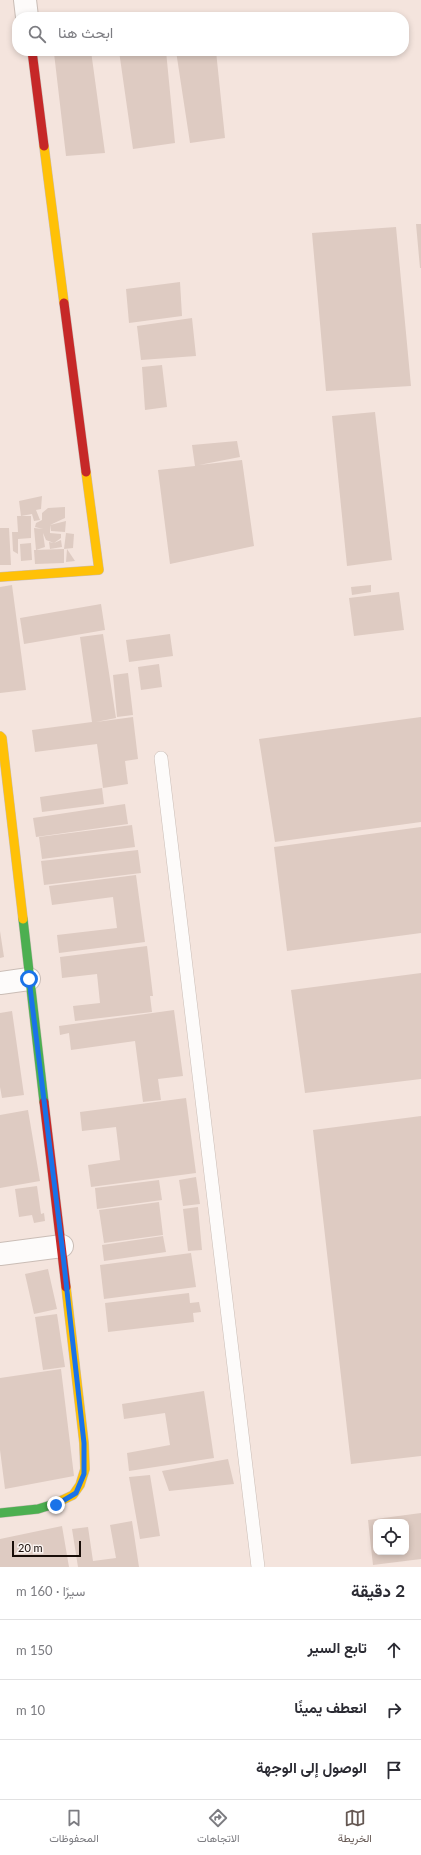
<!DOCTYPE html>
<html lang="ar">
<meta charset="utf-8">
<style>
body{margin:0;font-family:Lato,Vazirmatn,sans-serif;background:#f2f2f3;color:#2b2b33;direction:rtl}
.controls{position:absolute;right:12px;bottom:12px;display:grid;overflow:hidden;border-radius:8px;box-shadow:0 2px 6px #0003}
.controls button{width:36px;height:36px;display:grid;place-items:center;padding:0;border:0;border-bottom:1px solid #e1e1e2;background:#fff;color:#2b2b33;font:20px sans-serif}
.scale{position:absolute;left:12px;bottom:10px;width:69px;box-sizing:border-box;padding-left:4px;border:2px solid #180d08;border-top:0;font-size:11px;line-height:14px;white-space:nowrap;color:#180d08;-webkit-text-stroke:3px #faf3f0;paint-order:stroke}
.stop{position:absolute;width:12px;height:12px;margin:-9px;border:3px solid #1a73e8;border-radius:50%;background:#fff}
.stop.end{background:#1a73e8;border-color:#fff;box-shadow:0 1px 4px #0008}
.list{margin:0;padding:0;list-style:none}
h2{display:flex;justify-content:space-between;align-items:center;height:52px;margin:0;padding:0 16px;font-size:17px}
h2 small{font-size:13px;font-weight:400;color:#7c7c81}
.list li{display:grid;grid-template-columns:26px 1fr auto;gap:12px;align-items:center;box-sizing:border-box;height:60px;padding:0 16px;border-top:1px solid #e1e1e2}
.list b{display:block;font-size:15px;white-space:nowrap}
.list em{font-size:13px;font-style:normal;color:#7c7c81}
.icon{flex:none;width:22px;height:22px;fill:none;stroke:currentColor;stroke-width:2;stroke-linecap:round;stroke-linejoin:round}
.map{position:relative;flex:none;width:421px;height:1567px;overflow:hidden;direction:ltr}
.search{position:absolute;background:#fff;box-shadow:0 2px 6px #0003;left:12px;right:12px;top:12px;height:44px;display:flex;align-items:center;gap:10px;box-sizing:border-box;padding:0 14px;border-radius:16px;color:#7c7c81;font-size:15px}
.sheet{height:232px;background:#fff}
nav{display:flex;justify-content:space-around;align-items:center;box-sizing:border-box;height:56px;border-top:1px solid #e1e1e2;background:#fff;font-size:11px;color:#7c7c81}
nav a{display:grid;justify-items:center;gap:2px}
nav .on{color:#655853}
.map>svg:first-child{display:block}
</style>
<div class="map">
<svg width="421" height="1567" viewBox="0 0 421 1567">
<rect width="100%" height="100%" fill="#f4e4dd"/>
<path fill="#decbc2" fill-rule="evenodd" d="M85,51H91L105,153L66,156L54,53Z
M119,51H166L175,143L133,149Z
M176,51H216L225,138L190,143Z
M416,224H421V268H420Z
M396,227L411,386L326,391L312,233Z
M180,282L182,316L129,323L126,289Z
M192,318L196,356L141,360L137,326Z
M162,365L167,407L145,410L142,367Z
M375,412L392,560L347,566L332,416Z
M237,441L240,457L199,465L242,460L254,546L170,564L158,470L195,466L192,445Z
M42,496L41,509L36,510L40,520L34,521L32,514L21,516L19,501Z
M65,507V518L50,525V533L61,534V538L54,543L61,540L62,547L50,549L49,542L54,543L46,540L43,533L45,547L36,550L34,528L43,529L35,527L36,523L42,520V513L48,508Z
M17,516H31V538L18,539V554L13,551L12,532H18Z
M66,521L65,532L51,531L50,525Z
M0,528H9L11,565H0Z
M66,533L74,534L73,548L64,549Z
M31,543L32,560L21,561L20,544Z
M64,549V563L35,564L34,550Z
M67,549L75,561L66,562Z
M12,585L26,690L0,693V587Z
M371,585V592L352,595L351,587Z
M399,592L404,630L354,636L349,598Z
M101,604L105,630L24,644L20,618Z
M103,634L116,718L96,722L133,717L138,759L125,761L128,784L103,788L97,744L35,752L32,730L92,722L80,637Z
M170,634L173,656L129,662L126,640Z
M159,664L162,687L141,690L138,667Z
M128,673L133,715L117,717L113,675Z
M421,717V822L275,842L259,739Z
M102,788L104,804L42,812L40,797Z
M125,804L128,824L36,837L33,818Z
M132,825L135,847L42,859L39,837Z
M421,827V933L287,951L274,847Z
M138,850L141,873L44,885L41,861Z
M136,875L145,942L59,953L57,935L117,928L113,897L52,905L49,886Z
M0,931L4,957L0,958Z
M147,946L153,996H150L152,1012L75,1021L73,1006L100,1003L97,974L62,978L60,957Z
M421,973V1079L305,1093L291,990Z
M174,1010L183,1076L158,1079L161,1100L143,1102L135,1041L71,1050L69,1033L60,1035L59,1026Z
M12,1011L24,1095L2,1098L0,1087V1013Z
M186,1098L196,1173L91,1187L88,1165L120,1160L116,1127L82,1131L80,1112Z
M28,1110L40,1181L0,1188V1115Z
M421,1116V1456L351,1464L313,1130Z
M196,1177L200,1204L183,1206L179,1180Z
M159,1180L162,1200L97,1209L95,1188Z
M37,1186L41,1214L44,1213L45,1221L34,1223L32,1215L19,1217L15,1189Z
M159,1202L163,1235L104,1243L99,1210Z
M198,1207L202,1250L188,1251L183,1209Z
M163,1236L166,1252L104,1261L102,1245Z
M191,1253L196,1287L104,1299L100,1265Z
M48,1269L57,1309L34,1314L25,1274Z
M189,1293L190,1303L199,1302L201,1312L193,1313L194,1322L108,1332L105,1303Z
M57,1314L65,1367L43,1370L35,1317Z
M61,1369L74,1476L5,1489L0,1450V1378Z
M204,1391L214,1458L129,1471L127,1453L170,1445L165,1413L124,1419L122,1404Z
M228,1459L234,1484L169,1491L162,1471Z
M150,1475L160,1536L140,1539L129,1477Z
M421,1513V1559L373,1565L368,1520ZM376,1522H406V1552H376Z
M132,1521L139,1567H78L72,1529L88,1527L93,1561L116,1558L110,1525Z
M62,1526L69,1567H0V1539Z"/>
<g fill="none" stroke-linecap="round" stroke-linejoin="round">
<g stroke="#cabdb6" stroke-width="14">
<path id="lane" d="M161,758L258,1567"/>
</g>
<g stroke="#cabdb6" stroke-width="24">
<path id="street" d="M25,0L27,17
M0,983L29,979
M0,1254L62,1246"/>
</g>
<g stroke="#cabdb6" stroke-width="10">
<path id="fast" d="M23,919L44,1102
M0,1513L38,1509L54,1504"/>
</g>
<g stroke="#cabdb6" stroke-width="10">
<path id="slow" d="M44,146L64,303
M0,577L99,570L86,472
M0,736L2,738L23,919
M54,1504L73,1495L80,1485L85,1469L84,1443L66,1287"/>
</g>
<g stroke="#cabdb6" stroke-width="10">
<path id="jam" d="M32,51L44,146
M64,303L86,472
M44,1102L66,1287"/>
</g>
<use href="#lane" stroke="#fdfbfa" stroke-width="13"/>
<use href="#street" stroke="#fdfbfa" stroke-width="22"/>
<use href="#fast" stroke="#4caf50" stroke-width="9"/>
<use href="#slow" stroke="#ffc107" stroke-width="9"/>
<use href="#jam" stroke="#c62828" stroke-width="9"/>
</g>
<g fill="none" stroke-linecap="round" stroke-linejoin="round">
<path stroke="#1a73e8" stroke-width="5" d="M29,979L62,1246L84,1443V1474L76,1493L56,1505"/>
</g>
</svg>
<div class="controls">
<button><svg class="icon" aria-label="locate" viewBox="0 0 24 24"><circle cx="12" cy="12" r="6"/><path d="M12 2v4M12 18v4M2 12h4M18 12h4"/></svg></button>
</div>
<div class="scale">20 m</div>
<div class="stop" style="left:29px;top:979px"></div>
<div class="stop end" style="left:56px;top:1505px"></div>
<div class="search"><svg class="icon" aria-label="search" viewBox="0 0 24 24"><circle cx="10" cy="10" r="6"/><path d="M15 15l6 6"/></svg>ابحث هنا</div>
</div>
<section class="sheet">
<h2>2 دقيقة<small>سيرًا · 160 m</small></h2>
<ul class="list">
<li><svg class="icon" aria-label="ahead" viewBox="0 0 24 24"><path d="M12 20V5M6 11l6-6 6 6"/></svg><div><b>تابع السير</b></div><em>150 m</em></li>
<li><svg class="icon" aria-label="right" viewBox="0 0 24 24"><path d="M7 20v-9h11M14 6l5 5-5 5"/></svg><div><b>انعطف يمينًا</b></div><em>10 m</em></li>
<li><svg class="icon" aria-label="arrive" viewBox="0 0 24 24"><path d="M6 21V4h12l-3 4 3 4H6"/></svg><div><b>الوصول إلى الوجهة</b></div></li>
</ul>
</section>
<nav>
<a class="on"><svg class="icon" aria-label="map" viewBox="0 0 24 24"><path d="M3 6l6-2 6 2 6-2v14l-6 2-6-2-6 2zM9 4v14M15 6v14"/></svg>الخريطة</a>
<a><svg class="icon" aria-label="directions" viewBox="0 0 24 24"><path d="M12 3l9 9-9 9-9-9zM9 14v-3h6M13 9l2 2-2 2"/></svg>الاتجاهات</a>
<a><svg class="icon" aria-label="saved" viewBox="0 0 24 24"><path d="M7 4h10v16l-5-4-5 4z"/></svg>المحفوظات</a>
</nav>
